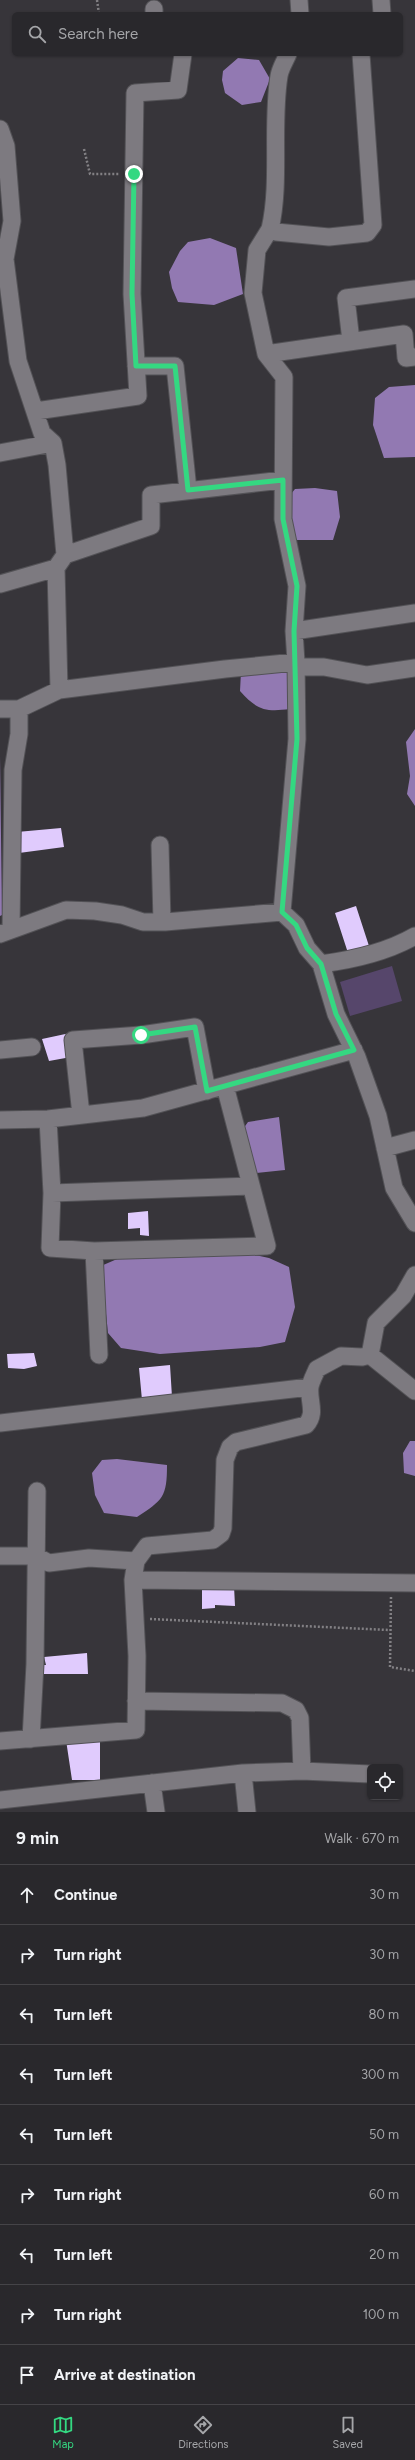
<!DOCTYPE html>
<meta charset="utf-8">
<style>
body{margin:0;font-family:Figtree,sans-serif;background:#353438;color:#f1f3f6}
.controls{position:absolute;right:12px;bottom:12px;display:grid;overflow:hidden;border-radius:6px;box-shadow:0 1px 3px #0004}
.controls button{width:36px;height:36px;display:grid;place-items:center;padding:0;border:0;border-bottom:1px solid #454448;background:#29282c;color:#f1f3f6;font:20px sans-serif}
.stop{position:absolute;width:12px;height:12px;margin:-9px;border:3px solid #34d881;border-radius:50%;background:#fff}
.stop.end{background:#34d881;border-color:#fff;box-shadow:0 1px 4px #0008}
.list{margin:0;padding:0;list-style:none}
h2{display:flex;justify-content:space-between;align-items:center;height:52px;margin:0;padding:0 16px;font-size:17px}
h2 small{font-size:13px;font-weight:400;color:#a5a6a9}
.list li{display:grid;grid-template-columns:26px 1fr auto;gap:12px;align-items:center;box-sizing:border-box;height:60px;padding:0 16px;border-top:1px solid #454448}
.list b{display:block;font-size:15px;white-space:nowrap}
.list em{font-size:13px;font-style:normal;color:#a5a6a9}
.icon{flex:none;width:22px;height:22px;fill:none;stroke:currentColor;stroke-width:2;stroke-linecap:round;stroke-linejoin:round}
.map{position:relative;flex:none;width:415px;height:1812px;overflow:hidden}
.search{position:absolute;background:#29282c;box-shadow:0 1px 3px #0004;left:12px;right:12px;top:12px;height:44px;display:flex;align-items:center;gap:10px;box-sizing:border-box;padding:0 14px;border-radius:6px;color:#a5a6a9;font-size:15px}
.sheet{height:592px;background:#29282c}
nav{display:flex;justify-content:space-around;align-items:center;box-sizing:border-box;height:56px;border-top:1px solid #454448;background:#29282c;font-size:11px;color:#a5a6a9}
nav a{display:grid;justify-items:center;gap:2px}
nav .on{color:#34d881}
.map>svg:first-child{display:block}
</style>
<div class="map">
<svg width="415" height="1812" viewBox="0 0 415 1812">
<rect width="100%" height="100%" fill="#37353a"/>
<path fill="#56466b" d="M392,966L402,1001L350,1016L340,982Z"/>
<path fill="#9279b2" d="M238,58L259,60L270,79L261,102L242,105L225,93L222,80L223,71Z
M210,238L236,248L243,294L214,305L178,302L172,288L169,272L180,251L188,242Z
M415,385V457L384,458L373,425L375,398L389,387Z
M315,488L337,491L340,517L333,540H294L286,500L295,489Z
M285,669L292,678L290,709C265,712 257,710 240,691L241,672Z
M415,729V806L407,794L410,776L406,742Z
M0,756L2,915L0,916Z
M279,1117L285,1170L248,1174L238,1136L248,1122Z
M241,1252L269,1258L289,1267L295,1307L285,1342L260,1347L160,1354L121,1348L108,1333L101,1266L124,1256Z
M410,1441H415V1476L404,1473L403,1453Z
M117,1459L167,1465C167,1497 163,1500 137,1517L104,1513L95,1495L92,1473L102,1460Z"/>
<path fill="#e0cbfd" d="M61,828L64,847L19,853L17,832Z
M356,906L369,946L348,953L335,913Z
M70,1033L71,1057L49,1061L42,1039Z
M148,1211L149,1236L140,1235V1228L128,1229V1213Z
M34,1353L37,1366L24,1369L8,1368L7,1354Z
M170,1365L172,1397L142,1400L139,1368Z
M202,1585L234,1586L235,1606L215,1605V1608L202,1609Z
M87,1653L88,1674H42L41,1665H46L44,1657Z
M100,1738V1780H72L66,1740Z"/>
<g fill="none" stroke-linecap="round" stroke-linejoin="round">
<g stroke="#535256" stroke-width="19">
<path id="minor" d="M299,0L300,14
M381,0L382,14
M154,9V14
M288,54C285,61 280,69 279,76C271,125 281,182 270,229L276,232L329,237L367,233L373,225L361,54
M0,129L6,146L12,221L5,259L18,361L42,433L53,443L57,465L65,555L56,568L59,690
M270,229L257,250L253,293L266,354L284,377L283,519L297,586L294,631L296,662
M351,341L346,298L415,289
M266,354L404,334L406,358L415,357
M136,366H175L188,490
M36,411L138,396L132,294L135,93L178,90L183,54
M0,453L53,443
M65,555L151,526V495L283,480
M0,584L56,568
M294,631L415,613
M296,667H324L367,675L415,668
M0,709H19L59,690L225,669L296,662L297,739L282,912
M160,845L162,922
M11,930L13,770L19,734V709
M0,934L66,910L95,911L122,915L143,922H165L282,912L296,925L307,948L321,964C352,960 387,952 415,936
M321,964L336,1014L357,1057L378,1116L394,1188L415,1223
M0,1050L32,1047
M81,1115L73,1040L141,1035L195,1027L207,1091
M48,1119L52,1193L50,1248L94,1251L267,1246L225,1086
M0,1120L48,1119L143,1108L354,1050
M385,1148L415,1140
M52,1193L251,1186
M94,1251L99,1355
M370,1355L415,1391
M0,1423L310,1387
M0,1556H36L49,1563L89,1558L136,1561L147,1546L213,1540L221,1534L223,1528L225,1460L230,1447L236,1442L306,1425C317,1413 308,1401 310,1387C311,1381 315,1374 317,1369L341,1356L362,1357L370,1355L376,1323L403,1296L415,1275
M133,1580L415,1583
M136,1701L282,1703L296,1710L300,1718L302,1771L243,1773L247,1812
M31,1739L35,1664L37,1491
M0,1741L136,1730L137,1656L133,1580L136,1561
M302,1771L370,1774
M152,1783L156,1812
M0,1800L243,1773"/>
</g>
<path stroke="#828084" stroke-width="2.5" stroke-dasharray="2 2" stroke-linecap="butt" d="M97,0L99,14
M84,149L90,174H119
M391,1597L390,1667L415,1671
M150,1619L389,1630"/>
<use href="#minor" stroke="#7d7a80" stroke-width="17"/>
</g>
<g fill="none" stroke-linecap="round" stroke-linejoin="round">
<path stroke="#34d881" stroke-width="5" d="M134,174L132,294L136,366H175L188,490L283,480V519L297,586L294,631L297,739L282,912L296,925L307,948L321,964L336,1014L354,1050L207,1091L195,1027L141,1035"/>
</g>
</svg>
<div class="controls">
<button><svg class="icon" aria-label="locate" viewBox="0 0 24 24"><circle cx="12" cy="12" r="6"/><path d="M12 2v4M12 18v4M2 12h4M18 12h4"/></svg></button>
</div>
<div class="stop" style="left:141px;top:1035px"></div>
<div class="stop end" style="left:134px;top:174px"></div>
<div class="search"><svg class="icon" aria-label="search" viewBox="0 0 24 24"><circle cx="10" cy="10" r="6"/><path d="M15 15l6 6"/></svg>Search here</div>
</div>
<section class="sheet">
<h2>9 min<small>Walk · 670 m</small></h2>
<ul class="list">
<li><svg class="icon" aria-label="ahead" viewBox="0 0 24 24"><path d="M12 20V5M6 11l6-6 6 6"/></svg><div><b>Continue</b></div><em>30 m</em></li>
<li><svg class="icon" aria-label="right" viewBox="0 0 24 24"><path d="M7 20v-9h11M14 6l5 5-5 5"/></svg><div><b>Turn right</b></div><em>30 m</em></li>
<li><svg class="icon" aria-label="left" viewBox="0 0 24 24"><path d="M17 20v-9H6M10 6l-5 5 5 5"/></svg><div><b>Turn left</b></div><em>80 m</em></li>
<li><svg class="icon" aria-label="left" viewBox="0 0 24 24"><path d="M17 20v-9H6M10 6l-5 5 5 5"/></svg><div><b>Turn left</b></div><em>300 m</em></li>
<li><svg class="icon" aria-label="left" viewBox="0 0 24 24"><path d="M17 20v-9H6M10 6l-5 5 5 5"/></svg><div><b>Turn left</b></div><em>50 m</em></li>
<li><svg class="icon" aria-label="right" viewBox="0 0 24 24"><path d="M7 20v-9h11M14 6l5 5-5 5"/></svg><div><b>Turn right</b></div><em>60 m</em></li>
<li><svg class="icon" aria-label="left" viewBox="0 0 24 24"><path d="M17 20v-9H6M10 6l-5 5 5 5"/></svg><div><b>Turn left</b></div><em>20 m</em></li>
<li><svg class="icon" aria-label="right" viewBox="0 0 24 24"><path d="M7 20v-9h11M14 6l5 5-5 5"/></svg><div><b>Turn right</b></div><em>100 m</em></li>
<li><svg class="icon" aria-label="arrive" viewBox="0 0 24 24"><path d="M6 21V4h12l-3 4 3 4H6"/></svg><div><b>Arrive at destination</b></div></li>
</ul>
</section>
<nav>
<a class="on"><svg class="icon" aria-label="map" viewBox="0 0 24 24"><path d="M3 6l6-2 6 2 6-2v14l-6 2-6-2-6 2zM9 4v14M15 6v14"/></svg>Map</a>
<a><svg class="icon" aria-label="directions" viewBox="0 0 24 24"><path d="M12 3l9 9-9 9-9-9zM9 14v-3h6M13 9l2 2-2 2"/></svg>Directions</a>
<a><svg class="icon" aria-label="saved" viewBox="0 0 24 24"><path d="M7 4h10v16l-5-4-5 4z"/></svg>Saved</a>
</nav>
